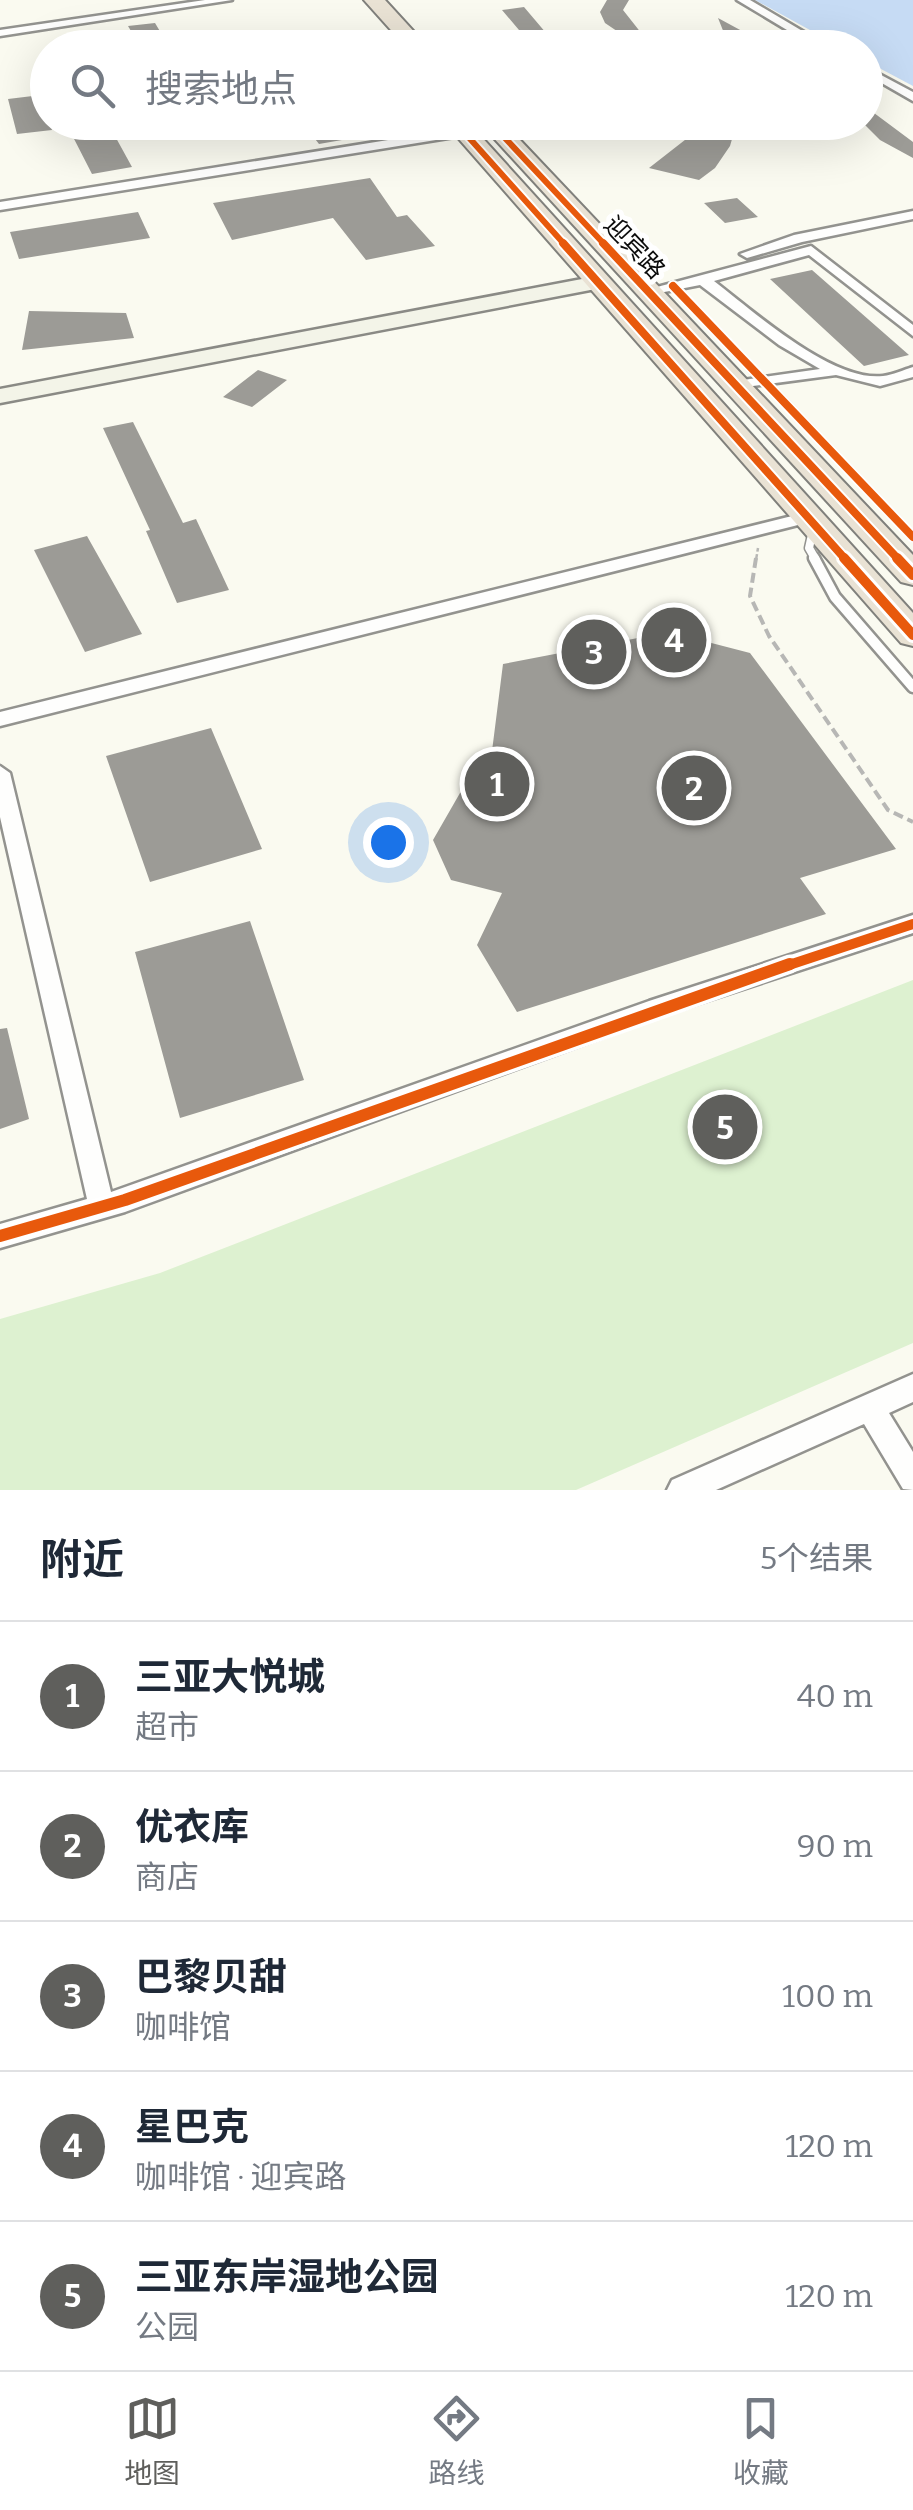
<!DOCTYPE html>
<html lang="zh">
<meta charset="utf-8">
<style>
body{margin:0;font-family:Bitter,"Noto Sans SC",serif;background:#f6f6f7;color:#1f2937}
.you{position:absolute;left:388px;top:842px;width:35px;height:35px;margin:-25px;border:8px solid #fff;border-radius:50%;background:#1a73e8;box-shadow:0 0 0 15px #1a73e833}
.badge{display:grid;place-items:center;width:65px;height:65px;border-radius:50%;background:#5f5f5c;color:#fff;font-size:32px;font-weight:700}
.pin{position:absolute;translate:-50% -50%;border:5px solid #fff;box-shadow:0 2px 10px #0006}
.list{margin:0;padding:0;list-style:none}
h2{display:flex;justify-content:space-between;align-items:center;height:130px;margin:0;padding:0 40px;font-size:42px}
h2 small{font-size:32px;font-weight:400;color:#747a83}
.list li{display:grid;grid-template-columns:65px 1fr auto;gap:30px;align-items:center;box-sizing:border-box;height:150px;padding:0 40px;border-top:2px solid #e0e1e3}
.list b{display:block;font-size:38px;white-space:nowrap}
.list p{margin:0;font-size:32px;white-space:nowrap;color:#747a83}
.list em{font-size:32px;font-style:normal;color:#747a83}
.icon{flex:none;width:55px;height:55px;fill:none;stroke:currentColor;stroke-width:2;stroke-linecap:round;stroke-linejoin:round}
.map{position:relative;flex:none;width:913px;height:1490px;overflow:hidden}
.search{position:absolute;background:#fff;box-shadow:0 10px 40px #0002;left:30px;right:30px;top:30px;height:110px;display:flex;align-items:center;gap:25px;box-sizing:border-box;padding:0 35px;border-radius:55px;color:#747a83;font-size:38px}
.sheet{height:880px;background:#fff}
nav{display:flex;justify-content:space-around;align-items:center;box-sizing:border-box;height:140px;border-top:2px solid #e0e1e3;background:#fff;font-size:28px;color:#747a83}
nav a{display:grid;justify-items:center;gap:5px}
nav .on{color:#5f5f5c}
.map>svg:first-child{display:block}
</style>
<div class="map">
<svg width="913" height="1490" viewBox="0 0 913 1490">
<rect width="100%" height="100%" fill="#fafaf0"/>
<path fill="#ddf1d0" d="M913,980V1343L576,1490H0V1319L160,1273Z"/>
<path fill="#c6dbf4" d="M755,0H913V86L866,61V48L841,47Z"/>
<path fill="#9c9b96" d="M607,0H629L623,10L653,48H642L605,23L600,12Z
M524,7L552,40L530,43L502,10Z
M718,18L742,31L760,48H730Z
M155,23L170,48H141L128,26Z
M41,95L52,130L17,134L8,99Z
M866,107L913,142V158L880,140L862,122Z
M302,122H333L342,140L319,144Z
M691,122H737L730,146L715,168L699,180L649,168L690,136Z
M110,127L132,167L92,174L71,133Z
M370,178L397,217L407,215L435,246L366,260L333,218L232,240L213,203Z
M737,198L758,217L725,223L704,203Z
M138,212L150,238L19,259L10,232Z
M812,270L909,355L864,366L770,279Z
M29,311L126,313L134,338L22,350Z
M258,370L287,380L252,407L223,397Z
M133,422L183,523L196,519L229,590L177,603L146,531L150,530L103,428Z
M87,536L142,634L85,652L34,550Z
M669,632L750,653L896,849L800,878L826,914L517,1012L477,945L502,893L451,880L433,840L460,793L489,775L503,664Z
M211,728L262,849L150,882L106,756Z
M250,921L304,1080L180,1118L135,952Z
M7,1028L29,1119L0,1129V1029Z"/>
<g fill="none" stroke-linecap="round" stroke-linejoin="round">
<g stroke="#93938f" stroke-width="11">
<path id="lane-far1" d="M673,286L913,537
M813,530L809,548L816,560"/>
</g>
<g stroke="#93938f" stroke-width="15">
<path id="lane" d="M814,558L835,597L913,687"/>
</g>
<g stroke="#93938f" stroke-width="5">
<path id="street" d="M205,0H232L0,36V30Z
M737,0H750L831,48H817Z
M866,67L913,92V101L866,74Z
M463,128L469,132L467,135L0,210V202Z
M913,211V219L802,242L747,258L740,254L794,235Z
M811,246L913,325V336L809,255L714,281C753,311 832,382 883,376C893,375 903,370 913,367V377L880,386L836,375L731,389V383L736,381L820,369L779,345L700,285L649,295L642,291Z
M808,512L814,513L817,517L814,521L0,726V712Z
M0,766L10,773L111,1192L649,1001L913,915V933L664,1015L125,1212L0,1248V1224L87,1199L0,817Z
M913,1374V1402L889,1413L913,1452V1490L903,1489L864,1424L716,1490H667L672,1480Z"/>
</g>
<g stroke="#8a8a85" stroke-width="5">
<path id="secondary" d="M598,276L609,282L606,287L0,403V389Z"/>
</g>
<g stroke="#80807c" stroke-width="4">
<path id="highway" d="M364,0H385L429,48H407Z
M444,122H468L913,613V646L901,643Z
M479,122H503L913,555V585L901,582Z"/>
</g>
<path stroke="#b7b7b5" stroke-width="2.5" stroke-dasharray="6 2.5" stroke-linecap="butt" d="M756,560L758,548"/>
<path stroke="#b7b7b5" stroke-width="4" stroke-dasharray="10 5" stroke-linecap="butt" d="M756,558L750,596L769,636L888,810L913,822"/>
<use href="#lane-far1" stroke="#fefefd" stroke-width="8"/>
<use href="#lane" stroke="#fefefd" stroke-width="10"/>
<use href="#street" fill="#fefefd" fill-rule="evenodd"/>
<use href="#secondary" fill="#f3f4e8" fill-rule="evenodd"/>
<use href="#highway" fill="#e9e2d4" fill-rule="evenodd"/>
<g stroke="#fff" stroke-width="10">
<path id="cycleway-far3" d="M455,122L565,245
M490,122L605,245"/>
</g>
<g stroke="#fff" stroke-width="12">
<path id="cycleway-far2" d="M563,243L846,560
M603,243L899,560
M673,286L913,537"/>
</g>
<g stroke="#fff" stroke-width="16">
<path id="cycleway-far1" d="M844,558L913,635
M897,558L913,575
M783,967L913,924"/>
</g>
<g stroke="#fff" stroke-width="19">
<path id="cycleway" d="M0,1236L125,1200L790,964"/>
</g>
<use href="#cycleway-far3" stroke="#e8590c" stroke-width="6"/>
<use href="#cycleway-far2" stroke="#e8590c" stroke-width="8"/>
<use href="#cycleway-far1" stroke="#e8590c" stroke-width="10"/>
<use href="#cycleway" stroke="#e8590c" stroke-width="12"/>
</g>
<g text-anchor="middle" stroke-width="10" stroke-linejoin="round" paint-order="stroke">
<g font-size="25" fill="#0c0c0c" stroke="#fff">
<text transform="translate(635 247) rotate(47)" y="9">迎宾路</text>
</g>
</g>
</svg>
<div class="you"></div>
<div class="pin badge" style="left:497px;top:784px">1</div>
<div class="pin badge" style="left:694px;top:788px">2</div>
<div class="pin badge" style="left:594px;top:652px">3</div>
<div class="pin badge" style="left:674px;top:640px">4</div>
<div class="pin badge" style="left:725px;top:1127px">5</div>
<div class="search"><svg class="icon" aria-label="search" viewBox="0 0 24 24"><circle cx="10" cy="10" r="6"/><path d="M15 15l6 6"/></svg>搜索地点</div>
</div>
<section class="sheet">
<h2>附近<small>5个结果</small></h2>
<ul class="list">
<li><span class="badge">1</span><div><b>三亚大悦城</b><p>超市</p></div><em>40 m</em></li>
<li><span class="badge">2</span><div><b>优衣库</b><p>商店</p></div><em>90 m</em></li>
<li><span class="badge">3</span><div><b>巴黎贝甜</b><p>咖啡馆</p></div><em>100 m</em></li>
<li><span class="badge">4</span><div><b>星巴克</b><p>咖啡馆 · 迎宾路</p></div><em>120 m</em></li>
<li><span class="badge">5</span><div><b>三亚东岸湿地公园</b><p>公园</p></div><em>120 m</em></li>
</ul>
</section>
<nav>
<a class="on"><svg class="icon" aria-label="map" viewBox="0 0 24 24"><path d="M3 6l6-2 6 2 6-2v14l-6 2-6-2-6 2zM9 4v14M15 6v14"/></svg>地图</a>
<a><svg class="icon" aria-label="directions" viewBox="0 0 24 24"><path d="M12 3l9 9-9 9-9-9zM9 14v-3h6M13 9l2 2-2 2"/></svg>路线</a>
<a><svg class="icon" aria-label="saved" viewBox="0 0 24 24"><path d="M7 4h10v16l-5-4-5 4z"/></svg>收藏</a>
</nav>
